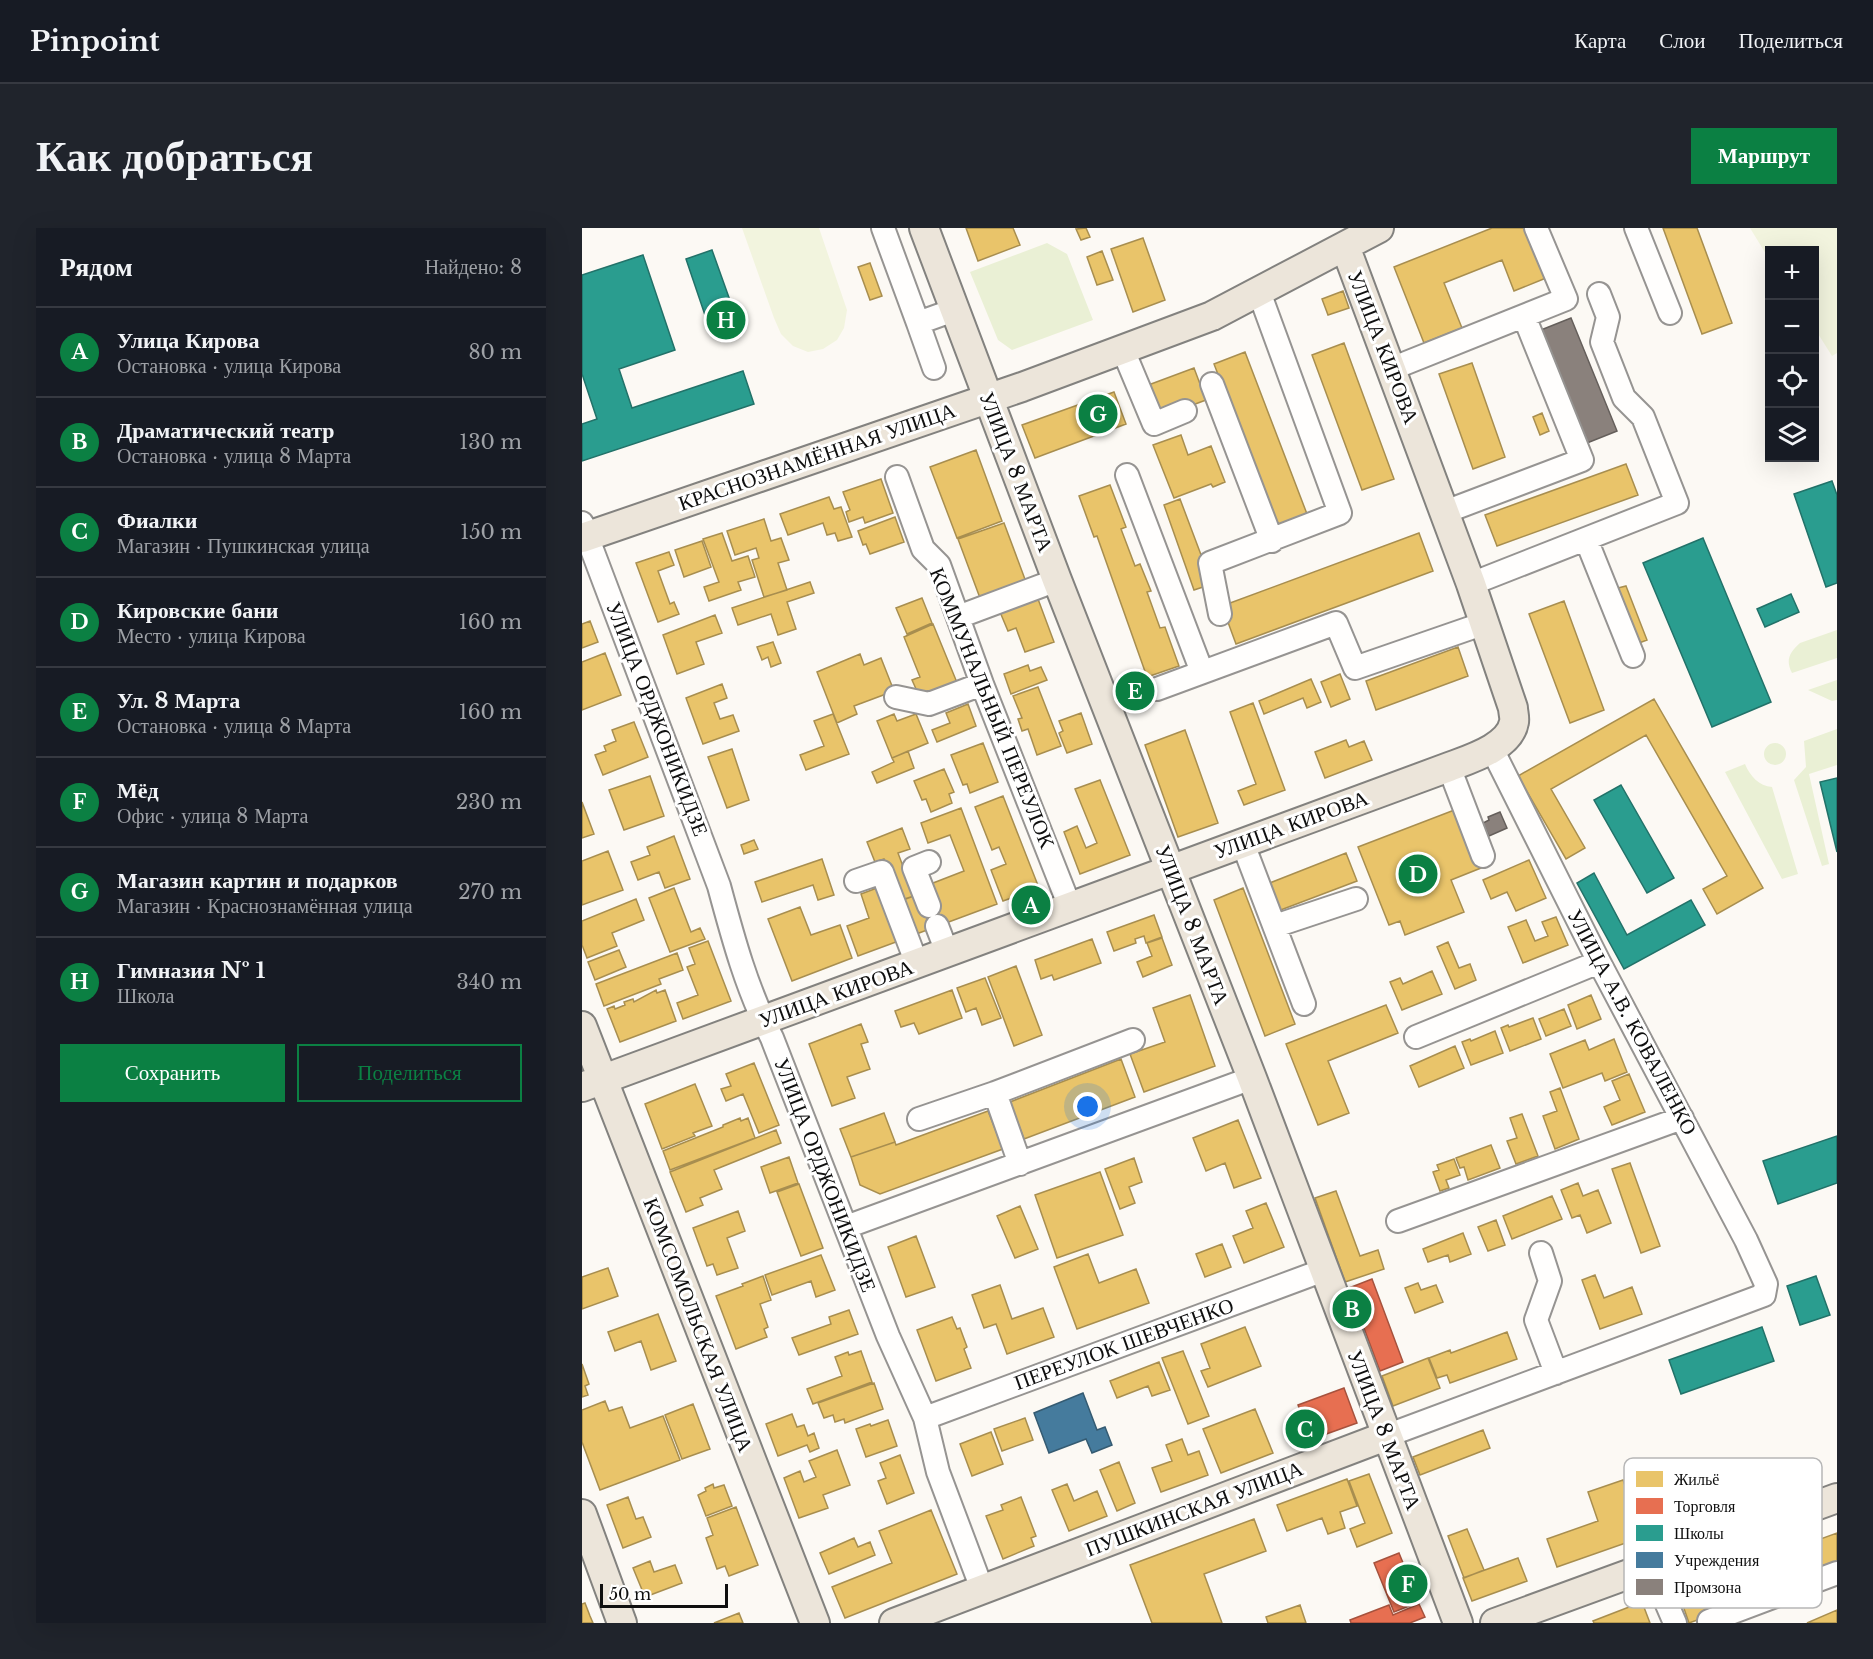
<!DOCTYPE html>
<html lang="ru">
<meta charset="utf-8">
<style>
body{margin:0;font-family:"Libre Baskerville",serif;background:#20242c;color:#f1f3f6}
.controls{position:absolute;right:18px;top:18px;display:grid;overflow:hidden;border-radius:0px;box-shadow:0 6px 24px #0002}
.controls button{width:54px;height:54px;display:grid;place-items:center;padding:0;border:0;border-bottom:2px solid #363941;background:#171b24;color:#f1f3f6;font:30px sans-serif}
.scale{position:absolute;left:18px;bottom:15px;width:128px;box-sizing:border-box;padding-left:6px;border:3px solid #0f0f0f;border-top:0;font-size:16px;line-height:21px;white-space:nowrap;color:#0f0f0f;-webkit-text-stroke:4px #fff;paint-order:stroke}
.you{position:absolute;left:506px;top:879px;width:21px;height:21px;margin:-15px;border:4px solid #fff;border-radius:50%;background:#1a73e8;box-shadow:0 0 0 9px #1a73e833}
.badge{display:grid;place-items:center;width:39px;height:39px;border-radius:50%;background:#0b8043;color:#fff;font-size:20px;font-weight:700}
.pin{position:absolute;translate:-50% -50%;border:3px solid #fff;box-shadow:0 2px 6px #0006}
.list{margin:0;padding:0;list-style:none}
h2{display:flex;justify-content:space-between;align-items:center;height:78px;margin:0;padding:0 24px;font-size:26px}
h2 small{font-size:20px;font-weight:400;color:#9ea1a6}
.list li{display:grid;grid-template-columns:39px 1fr auto;gap:18px;align-items:center;box-sizing:border-box;height:90px;padding:0 24px;border-top:2px solid #363941}
.list b{display:block;font-size:22px;white-space:nowrap}
.list p{margin:0;font-size:20px;white-space:nowrap;color:#9ea1a6}
.list em{font-size:20px;font-style:normal;color:#9ea1a6}
.actions{display:flex;gap:12px;padding:18px 24px}
.actions a{flex:1;padding:14px 0;border:2px solid #0b8043;border-radius:0px;text-align:center;font-size:21px;color:#0b8043}
.actions .main{background:#0b8043;color:#fff}
.icon{flex:none;width:33px;height:33px;fill:none;stroke:currentColor;stroke-width:2;stroke-linecap:round;stroke-linejoin:round}
.map{position:relative;flex:none;width:1255px;height:1395px;overflow:hidden;border-radius:0px}
header{display:flex;align-items:center;gap:36px;box-sizing:border-box;height:84px;padding:0 30px;background:#171b24;border-bottom:2px solid #363941}
header strong{font-size:28px}
nav{display:flex;gap:33px;margin-inline-start:auto;font-size:21px}
.intro{display:flex;align-items:center;justify-content:space-between;box-sizing:border-box;height:144px;padding:0 36px}
h1{margin:0;font-size:42px}
.button{padding:15px 27px;border-radius:0px;background:#0b8043;color:#fff;font-size:21px;font-weight:700}
main{display:flex;gap:36px;padding:0 36px}
aside{flex:1;background:#171b24;border-radius:0px;box-shadow:0 6px 24px #0002}
.map>svg:first-child{display:block}
</style>
<header>
<strong>Pinpoint</strong>
<nav><a>Карта</a><a>Слои</a><a>Поделиться</a></nav>
</header>
<div class="intro"><h1>Как добраться</h1><a class="button">Маршрут</a></div>
<main>
<aside>
<h2>Рядом<small>Найдено: 8</small></h2>
<ul class="list">
<li><span class="badge">A</span><div><b>Улица Кирова</b><p>Остановка · улица Кирова</p></div><em>80 m</em></li>
<li><span class="badge">B</span><div><b>Драматический театр</b><p>Остановка · улица 8 Марта</p></div><em>130 m</em></li>
<li><span class="badge">C</span><div><b>Фиалки</b><p>Магазин · Пушкинская улица</p></div><em>150 m</em></li>
<li><span class="badge">D</span><div><b>Кировские бани</b><p>Место · улица Кирова</p></div><em>160 m</em></li>
<li><span class="badge">E</span><div><b>Ул. 8 Марта</b><p>Остановка · улица 8 Марта</p></div><em>160 m</em></li>
<li><span class="badge">F</span><div><b>Мёд</b><p>Офис · улица 8 Марта</p></div><em>230 m</em></li>
<li><span class="badge">G</span><div><b>Магазин картин и подарков</b><p>Магазин · Краснознамённая улица</p></div><em>270 m</em></li>
<li><span class="badge">H</span><div><b>Гимназия № 1</b><p>Школа</p></div><em>340 m</em></li>
</ul>
<div class="actions"><a class="main">Сохранить</a><a>Поделиться</a></div>
</aside>
<div class="map">
<svg width="1255" height="1395" viewBox="0 0 1255 1395">
<rect width="100%" height="100%" fill="#fcf9f4"/>
<path fill="#eaf0d5" d="M465,15L485,26L511,92L430,122L416,112L388,44Z
M1255,402V430L1210,445C1203,432 1208,424 1218,415Z
M1255,452V472L1250,473L1226,462Z
M1255,501V537L1227,546L1247,636L1240,638L1212,552L1224,539L1222,513Z
M1182 526a11 11 0 1 1 22 0a11 11 0 1 1-22 0Z
M1163,536C1168,548 1177,558 1190,559L1216,646L1200,651L1143,544Z"/>
<path fill="#f2f4de" d="M160,0H237L265,82L262,100L255,112L241,121L226,124L211,118L199,106L192,90Z
M1168,0H1255V125L1250,128L1233,101L1232,22H1188L1187,31Z"/>
<path fill="#e9c46a" stroke="#a88e4f" stroke-width="1.5" d="M384,0H431L438,17L396,33Z
M504,0L508,9L499,12L494,1Z
M910,0H944L964,50L932,63L920,32L862,55L880,100L842,115L812,39Z
M1081,0H1115L1150,95L1120,106Z
M561,10L583,72L551,84L529,21Z
M520,23L531,52L515,57L505,29Z
M288,35L300,68L288,72L276,39Z
M761,63L767,80L746,87L740,71Z
M762,115L812,251L780,262L730,127Z
M663,124L725,286L694,298L632,136Z
M890,135L923,229L891,241L857,146Z
M612,140L624,172L573,191L561,159Z
M532,164L544,196L453,230L440,197Z
M960,185L967,203L958,207L951,189Z
M599,207L606,227L629,218L643,254L631,259L629,256L592,270L571,217Z
M394,222L420,293L375,310L348,239Z
M1044,236L1056,267L915,318L903,287Z
M299,251L311,285L283,295L281,289L267,294L264,284L268,282L261,264Z
M528,257L544,299L539,301L553,338L558,336L569,363L565,364L578,400L583,399L597,438L565,449L515,308L512,309L497,268Z
M247,269L252,281L259,279L270,309L256,313L253,305L245,307L241,295L206,307L198,286Z
M598,271L630,356L612,362L582,277Z
M313,289L322,314L288,326L284,316L281,317L276,303Z
M182,291L189,313L199,310L207,332L196,335L205,362L182,369L170,332L177,330L174,320L153,327L145,303Z
M422,295L447,362L401,378L376,311Z
M140,305L150,333L166,328L173,349L156,354L159,362L127,373L122,359L137,354L121,311Z
M837,305L851,343L654,416L640,378Z
M120,313L129,339L102,349L93,322Z
M87,324L92,337L76,343L88,376L92,374L97,386L76,394L54,335Z
M228,354L232,365L205,374L214,401L196,407L189,386L156,397L150,380Z
M1044,358L1065,412L1057,415L1036,360Z
M340,370L350,395L325,406L314,380Z
M456,371L472,414L443,424L434,400L426,403L418,384Z
M982,373L1022,482L988,495L947,386Z
M133,387L140,405L114,414L122,436L95,446L81,407Z
M8,393L16,414L0,420V396Z
M351,396L376,457L339,472L330,452L338,449L322,409Z
M191,414L199,435L189,439L186,429L180,432L175,419Z
M876,419L886,448L794,482L784,453Z
M23,425L39,467L0,482V434Z
M278,426L282,437L299,430L312,463L272,478L275,486L255,495L235,444Z
M446,437L448,443L459,439L465,452L429,466L422,446Z
M758,446L768,471L749,479L739,454Z
M729,451L739,474L725,480L721,470L682,486L677,473Z
M140,456L145,470L132,475L138,491L151,487L157,503L121,516L104,470Z
M456,459L479,518L455,527L446,501L440,503L436,491L440,490L431,468Z
M1072,471L1181,660L1135,686L1121,661L1145,648L1064,507L969,561L1003,620L984,631L936,548Z
M671,475L703,562L662,577L656,563L674,556L648,484Z
M386,476L394,498L355,514L350,502L368,495L364,485Z
M499,485L510,516L485,525L477,505L481,503L477,493Z
M251,486L267,526L224,542L218,527L242,518L232,493Z
M312,486L315,493L334,486L346,515L310,530L295,493Z
M52,494L66,529L21,547L13,527L24,523L22,518L34,513L30,502Z
M603,502L636,595L596,609L563,517Z
M764,512L767,519L782,513L790,532L743,550L733,524Z
M401,515L416,554L388,565L385,556L381,557L369,527Z
M150,521L167,572L145,580L126,529Z
M326,523L332,540L295,555L290,544L312,534L310,530Z
M362,541L372,564L367,566L370,575L349,584L344,571L340,572L332,553Z
M68,548L82,588L42,602L27,562Z
M518,552L548,627L498,646L482,604L495,598L504,620L515,615L493,561Z
M421,568L457,660L421,673L409,642L424,636L417,619L410,622L393,579Z
M0,574L12,606L0,610Z
M379,580L415,676L329,708L316,673L332,668L346,657L382,643L368,607L346,615L339,595Z
M875,581L899,640L869,652L882,684L823,707L818,693L807,697L776,619Z
M320,600L328,621L316,625L332,668L318,673L302,631L293,634L285,614Z
M92,608L108,651L83,660L77,644L56,652L49,634L68,627L65,619Z
M172,612L176,621L162,626L159,617Z
M26,623L41,662L0,677V633Z
M764,625L775,653L696,683L685,656Z
M240,631L252,667L236,672L231,657L180,674L173,654Z
M947,632L964,670L934,683L925,664L909,671L901,652Z
M303,657L322,711L276,728L265,698L287,690L279,666Z
M92,660L109,704L118,700L123,711L88,724L67,670Z
M661,660L713,796L683,808L632,672Z
M54,671L62,692L30,705L35,718L5,730L0,717V693Z
M218,679L229,707L258,697L270,730L210,753L186,691Z
M572,687L580,709L564,715L562,708L553,711L554,715L532,723L525,704Z
M974,689L986,717L941,735L926,699L944,692L953,713L966,708L960,694Z
M580,710L590,737L561,749L555,734L570,728L565,715Z
M510,711L519,735L472,752L470,747L459,751L453,732Z
M126,713L149,773L101,791L95,775L116,767L105,739L113,736L107,720Z
M866,714L877,740L888,736L894,752L873,761L855,719Z
M37,722L44,739L13,752L6,734Z
M95,725L101,742L77,751L79,756L22,778L14,756Z
M434,738L460,807L432,818L406,749Z
M850,743L860,766L820,782L808,754L818,750L821,756Z
M403,750L419,790L400,797L394,780L384,784L375,760Z
M74,762L75,765L83,762L94,793L38,814L25,781L32,778L33,781L43,777L42,774L51,771L52,774Z
M370,762L380,790L337,806L332,795L319,799L313,783Z
M608,767L633,838L562,864L548,826L583,814L571,780Z
M1009,767L1019,791L995,801L986,777Z
M804,777L816,805L746,833L767,885L736,897L704,816Z
M982,781L989,798L964,808L957,791Z
M951,790L959,811L928,823L919,800L926,797L927,799Z
M279,796L286,814L279,816L288,841L265,849L273,870L250,878L227,816Z
M913,803L921,825L889,837L880,814L888,811L889,813Z
M1032,811L1045,844L1023,853L1020,845L981,860L968,826L1003,812L1007,822Z
M873,818L882,840L837,859L828,838Z
M539,831L553,869L442,911L428,874Z
M172,835L197,897L177,905L161,866L144,873L139,861L149,858L144,846Z
M1047,846L1063,884L1030,897L1022,879L1038,872L1030,853Z
M113,856L130,898L111,905L113,908L80,921L63,876Z
M978,860L997,911L973,921L961,888L975,883L968,864Z
M406,883L421,921L298,966L278,957L269,929L313,914L314,917Z
M302,885L313,914L269,929L258,901Z
M940,886L956,928L934,936L925,913L935,910L928,890Z
M158,890L159,893L166,890L173,910L88,942L81,923L141,899V897Z
M656,892L679,950L652,960L643,935L624,943L611,910Z
M194,902L199,915L132,942L140,961L118,970L121,977L104,984L88,944Z
M909,917L918,940L886,952L882,939L878,940L874,930Z
M207,929L216,955L188,965L179,939Z
M552,930L560,954L547,959L553,975L538,981L523,941Z
M872,931L878,947L864,952L867,960L858,963L851,944L857,942L855,937Z
M1048,935L1078,1018L1059,1025L1030,941Z
M518,944L541,1007L475,1030L453,967Z
M996,955L1001,968L1016,962L1029,995L1005,1005L998,987L990,990L979,962Z
M217,956L241,1020L219,1028L195,964Z
M754,963L778,1028L796,1022L802,1041L763,1054L733,970Z
M970,968L980,991L930,1011L921,988Z
M684,975L702,1019L662,1035L651,1008L671,1000L664,983Z
M438,978L456,1021L433,1030L415,988Z
M156,983L163,1003L145,1010L156,1040L135,1047L131,1036L125,1038L111,1000Z
M914,992L923,1017L906,1023L896,999Z
M881,1005L889,1026L868,1034L866,1027L846,1034L841,1021Z
M334,1008L353,1059L324,1069L306,1019Z
M640,1016L649,1039L623,1049L614,1026Z
M506,1026L517,1055L554,1041L567,1075L495,1101L472,1039Z
M239,1027L253,1062L234,1069L229,1053L190,1067L183,1047Z
M26,1040L36,1068L0,1081V1049Z
M1013,1047L1022,1070L1050,1059L1060,1086L1018,1101L1000,1052Z
M181,1048L189,1072L178,1076L186,1099L182,1101L185,1109L154,1121L134,1068L161,1058L160,1056Z
M836,1055L839,1062L854,1057L861,1074L833,1085L823,1060Z
M418,1057L430,1091L461,1080L472,1109L425,1126L414,1096L402,1100L390,1067Z
M267,1082L276,1106L217,1127L210,1110L249,1096L247,1089Z
M76,1086L94,1133L69,1142L59,1113L33,1123L26,1104Z
M370,1089L375,1101L378,1100L385,1119L382,1121L389,1140L354,1153L335,1102Z
M663,1099L679,1138L626,1159L619,1143L628,1140L619,1116Z
M925,1104L935,1131L868,1155L865,1147L855,1150L847,1130L868,1122L869,1125Z
M279,1123L290,1154L231,1176L225,1161L260,1148L253,1129L266,1124L267,1127Z
M601,1123L627,1188L606,1196L580,1130Z
M846,1130L858,1160L811,1178L800,1148Z
M577,1134L588,1162L570,1168L566,1158L535,1170L528,1153Z
M0,1136L7,1156L3,1158L6,1167L0,1169Z
M292,1155L301,1181L263,1195L262,1191L253,1194L251,1187L242,1190L236,1175Z
M23,1173L27,1183L40,1179L48,1200L81,1188L98,1232L18,1262L0,1214V1182Z
M111,1176L128,1221L100,1231L83,1187Z
M673,1181L691,1225L639,1245L621,1201Z
M210,1186L215,1199L222,1197L226,1208L232,1205L237,1220L228,1224L225,1217L196,1228L184,1196Z
M443,1190L451,1212L420,1223L412,1201Z
M306,1192L315,1218L284,1229L274,1201L288,1196L289,1198Z
M901,1202L908,1220L838,1247L831,1229Z
M409,1204L421,1236L390,1248L378,1216Z
M600,1211L606,1227L617,1223L626,1247L579,1264L570,1240L590,1233L584,1217Z
M255,1222L268,1257L241,1267L246,1280L217,1290L202,1250L218,1243L222,1254L234,1249L227,1233Z
M318,1227L332,1265L305,1276L296,1253L304,1250L298,1235Z
M537,1234L553,1275L535,1283L518,1242Z
M787,1246L810,1305L775,1319L768,1301L783,1295L767,1253Z
M765,1251L775,1278L758,1284L763,1300L746,1306L740,1290L705,1303L695,1277Z
M1041,1252L1050,1277L1061,1273L1058,1265L1080,1257L1084,1268L1105,1260L1115,1290L975,1339L965,1311L1016,1293L1006,1264Z
M131,1256L132,1260L142,1257L150,1278L124,1288L116,1267L124,1263L123,1260Z
M485,1256L492,1273L515,1263L525,1288L487,1303L470,1262Z
M46,1269L54,1291L61,1289L69,1309L41,1320L25,1277Z
M439,1269L454,1308L449,1310L452,1318L421,1331L404,1288L421,1282L419,1277Z
M154,1279L176,1337L147,1348L143,1338L135,1341L124,1310L131,1307L125,1290Z
M349,1282L375,1346L263,1390L250,1359L310,1335L297,1303Z
M672,1291L684,1323L622,1346L640,1395H570L548,1337Z
M885,1301L902,1342L882,1350L866,1308Z
M1255,1305V1342L1107,1395L1096,1363Z
M272,1310L276,1319L288,1314L293,1327L247,1346L238,1325Z
M936,1330L945,1353L890,1373L881,1350Z
M68,1333L72,1344L93,1337L100,1355L63,1369L51,1340Z
M1060,1374L1068,1395H1012L1011,1393Z
M3,1375L8,1388L11,1395H0V1376Z
M718,1377L724,1395H686L684,1389Z
M1255,1382V1395H1225Z
M157,1385L161,1395H132Z"/>
<path fill="#e76f51" stroke="#a6523d" stroke-width="1.5" d="M790,1051L821,1134L798,1143L767,1060Z
M762,1160L775,1195L722,1214L712,1188L719,1185L716,1177Z
M817,1325L837,1374L812,1384L792,1335Z
M837,1376L843,1389L828,1395H769L768,1392L807,1377L811,1387Z"/>
<path fill="#2a9d8f" stroke="#227269" stroke-width="1.5" d="M130,22L150,78L123,87L104,31Z
M61,27L93,122L37,141L50,180L161,143L172,176L0,233V196L15,191L0,146V47Z
M1250,253L1255,267V355L1244,359L1212,266Z
M1121,310L1189,474L1130,499L1061,335Z
M1209,366L1217,384L1183,399L1175,381Z
M1255,550V624L1238,554Z
M1039,557L1092,650L1065,665L1012,572Z
M1012,645L1045,707L1109,672L1123,697L1042,741L995,655Z
M1255,908V955L1196,976L1181,933Z
M1234,1048L1248,1087L1218,1097L1205,1058Z
M1180,1099L1192,1133L1099,1166L1087,1132Z"/>
<path fill="#457b9d" stroke="#355b72" stroke-width="1.5" d="M501,1165L515,1202L523,1199L530,1217L510,1225L504,1211L467,1225L452,1185Z"/>
<path fill="#8a817c" stroke="#655f5b" stroke-width="1.5" d="M989,90L1035,203L1005,215L959,102Z
M918,584L925,600L907,608L901,595L907,592L906,589Z"/>
<g fill="none" stroke-linecap="round" stroke-linejoin="round">
<g stroke="#969492" stroke-width="26">
<path id="minor" d="M301,0L336,95L372,82
M1054,0L1088,85
M336,95L352,140
M541,122L572,196L603,183
M809,141L984,71L954,0
M630,156L690,313
M545,247L620,444
M315,249L341,321L357,337L400,456L488,679
M863,284L1000,232L942,88
M0,295L137,658C151,710 165,762 190,810L306,1108L343,1190L356,1244L400,1361
M1004,311L1051,428
M889,356L1095,275L1061,189L1042,170L1020,114L1026,89L1017,66
M638,386L628,335L758,285L677,64
M376,389L475,352
M575,461L754,395L773,440L903,395
M314,469L347,476L400,456
M867,539L901,628
M661,616L722,776
M274,653L300,644L335,736
M347,678L332,640L347,634
M355,698L365,724
M693,698L774,671
M834,809L1017,734
M337,891L413,865
M438,936L413,865L551,812
M816,993L1100,890
M264,999L670,850
M959,1025L968,1053L954,1092L974,1145
M343,1190L742,1042
M804,1208L1182,1067L1184,1056L1164,1012L1017,734L910,521
M1068,1337L1093,1395
M1127,1393L1255,1345"/>
</g>
<g stroke="#83827f" stroke-width="32">
<path id="major" d="M342,0L475,352L670,850L876,1395
M0,310L440,159L630,88L797,0
M0,798L233,1395
M0,859L867,539C888,531 928,519 932,494C933,490 931,484 931,480L889,356L763,18
M0,1286L40,1395
M312,1395L804,1208
M913,1395L1255,1270"/>
</g>
<use href="#minor" stroke="#fffefd" stroke-width="22"/>
<use href="#major" stroke="#ece5da" stroke-width="28"/>
</g>
<g text-anchor="middle" stroke-width="6" stroke-linejoin="round" paint-order="stroke">
<g font-size="21" fill="#0f0f0f" stroke="#fff">
<text transform="translate(801 119) rotate(69)" y="7">УЛИЦА КИРОВА</text>
<text transform="translate(235 229) rotate(-19)" y="7">КРАСНОЗНАМЁННАЯ УЛИЦА</text>
<text transform="translate(434 244) rotate(69)" y="7">УЛИЦА 8 МАРТА</text>
<text transform="translate(410 480) rotate(68)" y="7">КОММУНАЛЬНЫЙ ПЕРЕУЛОК</text>
<text transform="translate(75 491) rotate(69)" y="7">УЛИЦА ОРДЖОНИКИДЗЕ</text>
<text transform="translate(709 597) rotate(-20)" y="7">УЛИЦА КИРОВА</text>
<text transform="translate(610 697) rotate(69)" y="7">УЛИЦА 8 МАРТА</text>
<text transform="translate(254 766) rotate(-20)" y="7">УЛИЦА КИРОВА</text>
<text transform="translate(1050 794) rotate(62)" y="7">УЛИЦА А.В. КОВАЛЕНКО</text>
<text transform="translate(243 947) rotate(69)" y="7">УЛИЦА ОРДЖОНИКИДЗЕ</text>
<text transform="translate(116 1097) rotate(69)" y="7">КОМСОМОЛЬСКАЯ УЛИЦА</text>
<text transform="translate(542 1116) rotate(-20)" y="7">ПЕРЕУЛОК ШЕВЧЕНКО</text>
<text transform="translate(802 1202) rotate(69)" y="7">УЛИЦА 8 МАРТА</text>
<text transform="translate(612 1281) rotate(-21)" y="7">ПУШКИНСКАЯ УЛИЦА</text>
</g>
</g>
<rect x="1042" y="1230" width="198" height="150" rx="9" fill="#fff" stroke="#b7b7b7" stroke-width="1.5"/>
<rect x="1054" y="1243" width="27" height="16" fill="#e9c46a"/>
<rect x="1054" y="1270" width="27" height="16" fill="#e76f51"/>
<rect x="1054" y="1297" width="27" height="16" fill="#2a9d8f"/>
<rect x="1054" y="1324" width="27" height="16" fill="#457b9d"/>
<rect x="1054" y="1351" width="27" height="16" fill="#8a817c"/>
<g font-size="16" fill="#0f0f0f">
<text x="1092" y="1257">Жильё</text>
<text x="1092" y="1284">Торговля</text>
<text x="1092" y="1311">Школы</text>
<text x="1092" y="1338">Учреждения</text>
<text x="1092" y="1365">Промзона</text>
</g>
</svg>
<div class="controls">
<button>+</button>
<button>−</button>
<button><svg class="icon" aria-label="locate" viewBox="0 0 24 24"><circle cx="12" cy="12" r="6"/><path d="M12 2v4M12 18v4M2 12h4M18 12h4"/></svg></button>
<button><svg class="icon" aria-label="layers" viewBox="0 0 24 24"><path d="M12 4l9 5-9 5-9-5zM3 14l9 5 9-5"/></svg></button>
</div>
<div class="scale">50 m</div>
<div class="you"></div>
<div class="pin badge" style="left:449px;top:677px">A</div>
<div class="pin badge" style="left:770px;top:1081px">B</div>
<div class="pin badge" style="left:723px;top:1201px">C</div>
<div class="pin badge" style="left:836px;top:646px">D</div>
<div class="pin badge" style="left:553px;top:463px">E</div>
<div class="pin badge" style="left:826px;top:1356px">F</div>
<div class="pin badge" style="left:516px;top:186px">G</div>
<div class="pin badge" style="left:144px;top:92px">H</div>
</div>
</main>
